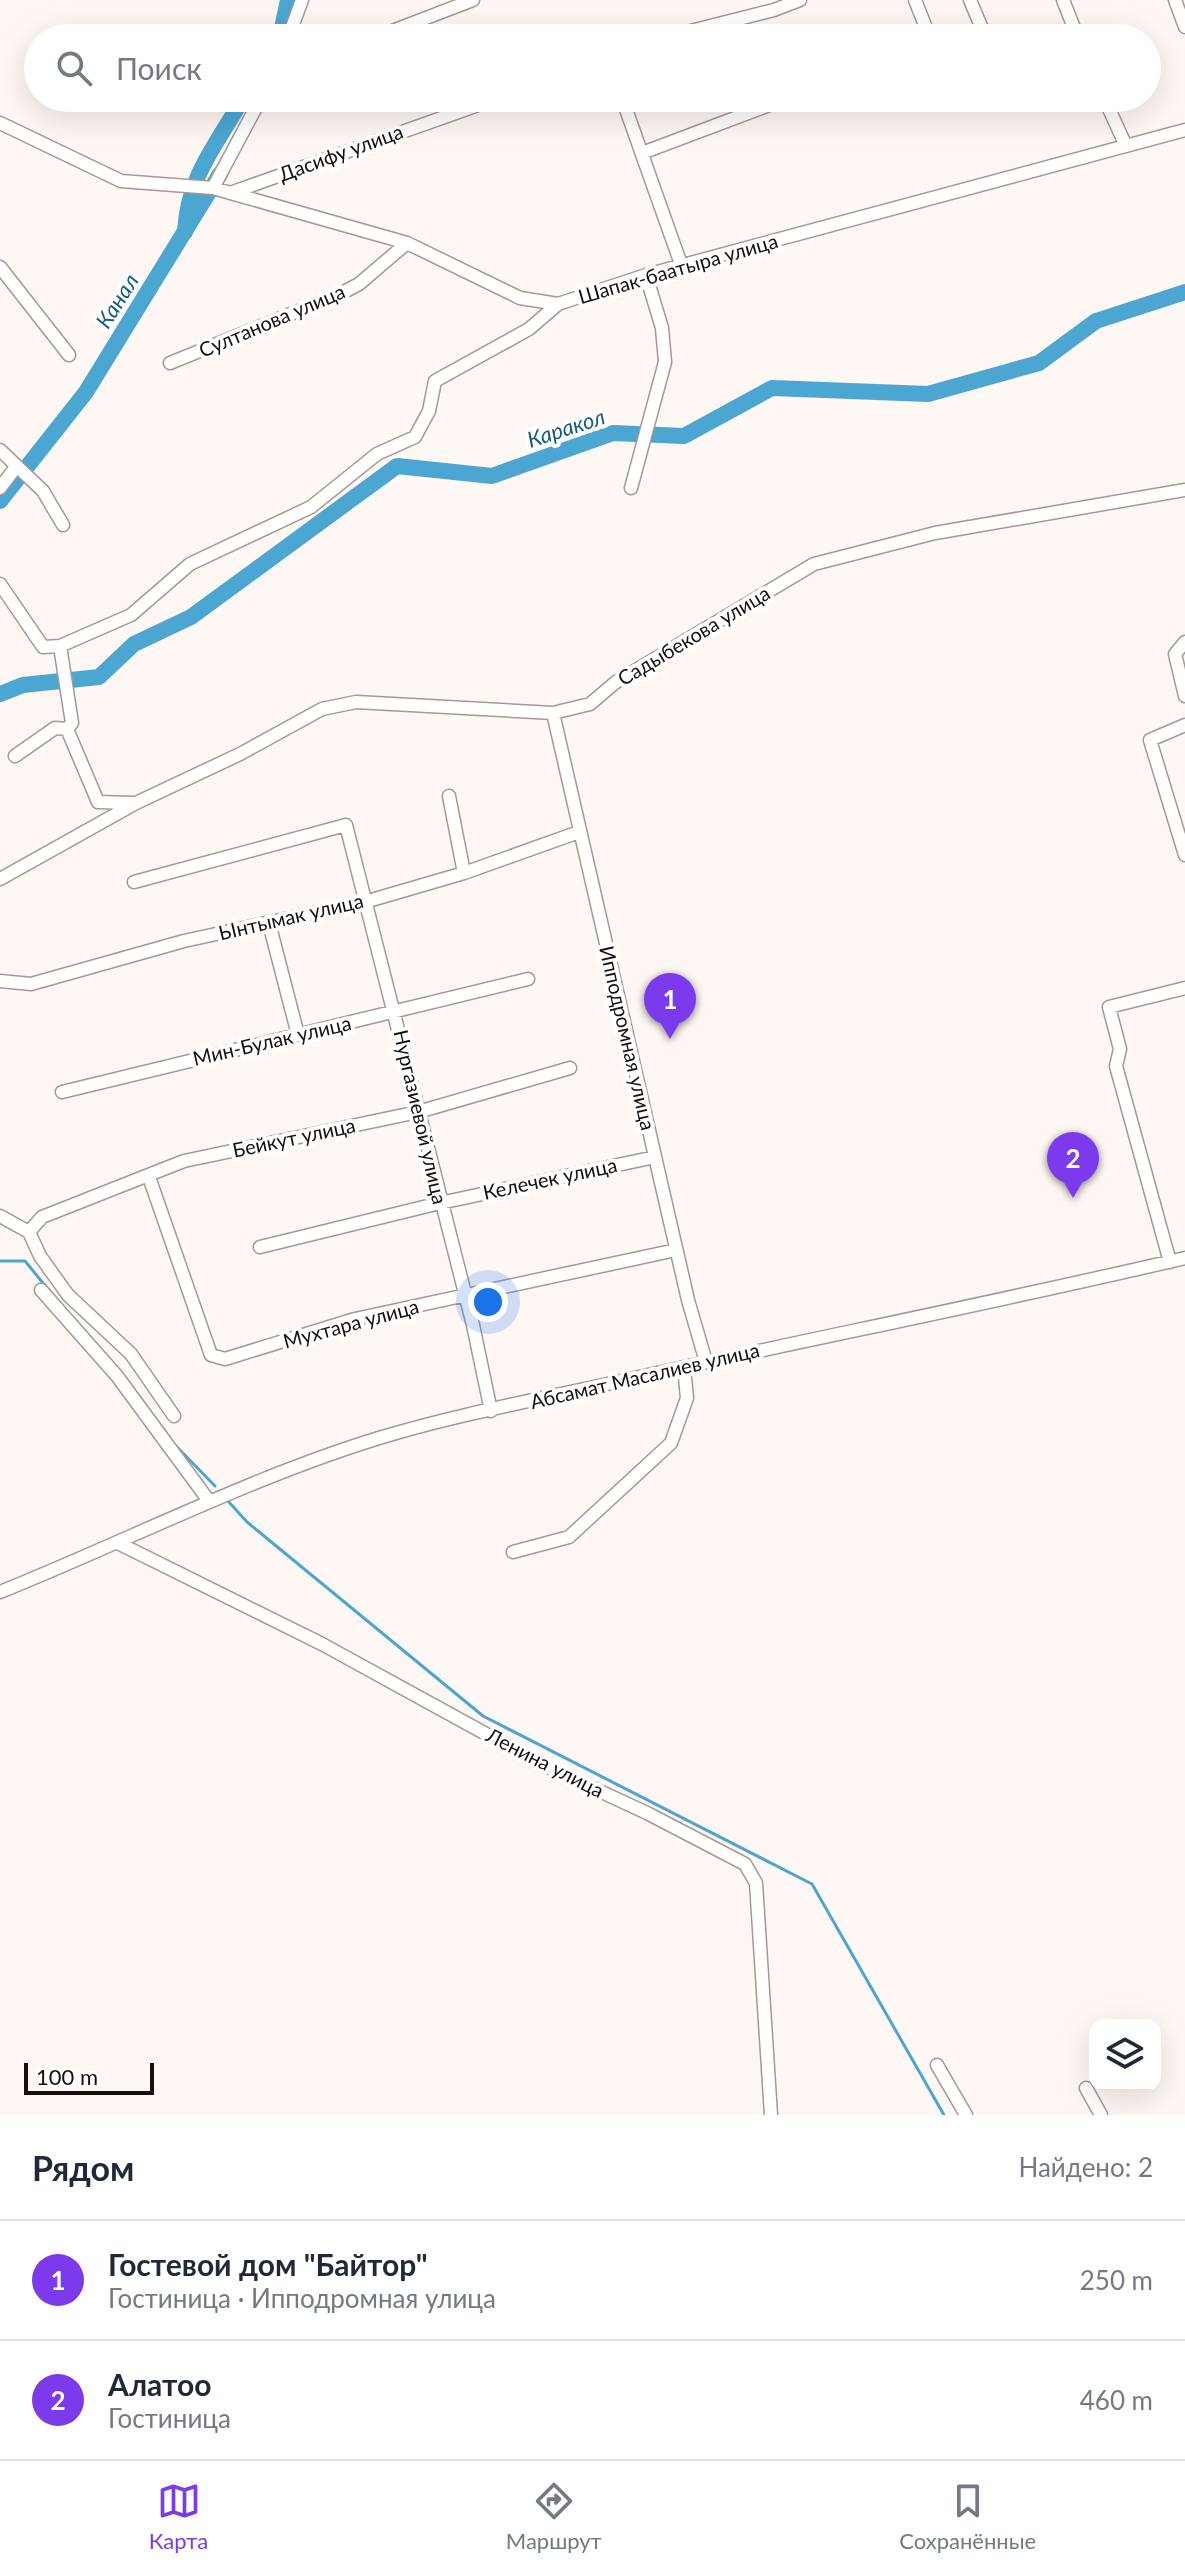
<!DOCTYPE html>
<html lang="ru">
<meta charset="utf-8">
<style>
body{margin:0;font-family:Lato,sans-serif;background:#f2f2f3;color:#1f2937}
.controls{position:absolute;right:24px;bottom:24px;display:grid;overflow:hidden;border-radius:16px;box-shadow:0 8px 32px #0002}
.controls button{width:72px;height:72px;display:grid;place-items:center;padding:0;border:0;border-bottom:2px solid #e0e1e3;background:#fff;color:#1f2937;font:40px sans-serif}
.scale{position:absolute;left:24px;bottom:20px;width:130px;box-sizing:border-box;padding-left:8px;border:4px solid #13100e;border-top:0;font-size:22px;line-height:28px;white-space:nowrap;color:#13100e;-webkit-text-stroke:6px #fff;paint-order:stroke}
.you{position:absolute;left:488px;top:1302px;width:28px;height:28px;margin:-20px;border:6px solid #fff;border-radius:50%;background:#1a73e8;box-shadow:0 0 0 12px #1a73e833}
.badge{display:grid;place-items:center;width:52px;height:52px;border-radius:50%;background:#7c3aed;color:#fff;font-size:26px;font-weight:700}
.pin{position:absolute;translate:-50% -66px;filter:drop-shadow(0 2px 4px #0008)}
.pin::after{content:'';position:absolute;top:42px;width:28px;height:24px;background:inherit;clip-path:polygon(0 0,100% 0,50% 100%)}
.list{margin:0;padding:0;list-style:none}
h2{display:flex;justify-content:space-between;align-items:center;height:104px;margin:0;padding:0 32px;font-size:34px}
h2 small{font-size:26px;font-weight:400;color:#747a83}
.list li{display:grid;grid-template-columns:52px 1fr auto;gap:24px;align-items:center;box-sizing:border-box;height:120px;padding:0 32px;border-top:2px solid #e0e1e3}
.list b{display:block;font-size:30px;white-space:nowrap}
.list p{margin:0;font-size:26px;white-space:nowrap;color:#747a83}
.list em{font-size:26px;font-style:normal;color:#747a83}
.icon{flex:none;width:44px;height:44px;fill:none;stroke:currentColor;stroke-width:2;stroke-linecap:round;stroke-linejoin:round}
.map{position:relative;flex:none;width:1185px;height:2115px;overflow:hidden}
.search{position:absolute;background:#fff;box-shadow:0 8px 32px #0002;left:24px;right:24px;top:24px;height:88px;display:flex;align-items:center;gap:20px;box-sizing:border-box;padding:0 28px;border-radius:44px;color:#747a83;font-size:30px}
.sheet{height:344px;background:#fff}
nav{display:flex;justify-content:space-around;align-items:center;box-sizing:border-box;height:112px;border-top:2px solid #e0e1e3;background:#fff;font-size:22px;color:#747a83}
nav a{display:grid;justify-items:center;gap:4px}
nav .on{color:#7c3aed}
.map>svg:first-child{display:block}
</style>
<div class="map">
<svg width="1185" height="2115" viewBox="0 0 1185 2115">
<rect width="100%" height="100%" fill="#fef7f4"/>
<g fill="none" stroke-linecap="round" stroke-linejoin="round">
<path stroke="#4ca6d2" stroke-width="3" d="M0,1261H25L52,1294
M176,1446L215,1486
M228,1501L247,1522L483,1716L812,1884L944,2115"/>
<path stroke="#4ca6d2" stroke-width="16" d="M280,38L288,0
M185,232C188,175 216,146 243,98
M0,501L86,392L220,174
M0,694L23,685L99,677L134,644L191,617L397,466L492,476L613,433L684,436L772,388L928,394L1039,363L1096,321L1185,292"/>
<g stroke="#a49995" stroke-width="15">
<path id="minor" d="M915,0L930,38
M970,0L986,38
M1063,0L1078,38
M1175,0L1185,27
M288,38L302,0
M374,38L473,0
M663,38L774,10L800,0
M622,98L682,267
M954,98L956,104L977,98
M1104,98L1126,146
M0,123L121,181L213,188L407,243L520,298L558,304L646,275L1185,130
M642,153L788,98
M213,188L261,98
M230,193L498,98
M0,267L69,355
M170,363L340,294L359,284L407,243
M0,450L43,491L63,525
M0,488L16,467
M631,488L665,362L662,328L646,275
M0,584L43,647L60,646L131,615L190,564L311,507L377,454L415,437L429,411L435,381L529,329L558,304
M1185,642L1175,654L1185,696
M60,646L72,723L67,729L98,802L133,803
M553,713L688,1300L706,1362
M1185,725L1150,740L1185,855
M15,756L55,728L67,729
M449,796L464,873
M0,879L136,803L240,754L322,709L356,702L553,713L590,704L616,682L814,564L935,533L1185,490
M134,882L346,825L473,1325L491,1411
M269,923L298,1035
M0,981L31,984L184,941L368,901L464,873L579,832
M62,1092L528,979
M149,1177L211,1355L225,1359L355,1319L676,1250
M0,1216L29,1232L40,1256L68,1295L131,1354L174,1416
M29,1232L42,1217L184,1161L418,1112L570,1068
M260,1247L440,1203L655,1157
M1170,1262L1116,1066L1120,1049L1109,1007L1185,988
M41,1290L117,1376L209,1501
M120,1544L322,1644L539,1763L647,1813L745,1864L756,1883L771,2115
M513,1552L569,1537L671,1443L687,1398L684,1367
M0,1592C127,1541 249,1478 379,1438C458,1414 541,1399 621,1381C809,1339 998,1302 1185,1258
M937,2065L966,2115
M1086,2088L1101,2115"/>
</g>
<use href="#minor" stroke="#fff" stroke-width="12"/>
</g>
<g text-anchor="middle" stroke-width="8" stroke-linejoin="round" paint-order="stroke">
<g font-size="20" fill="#13100e" stroke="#fff">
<text transform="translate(341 153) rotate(-20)" y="7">Дасифу улица</text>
<text transform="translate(678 269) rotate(-16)" y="7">Шапак-баатыра улица</text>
<text transform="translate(272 321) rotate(-23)" y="7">Султанова улица</text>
<text transform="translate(694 636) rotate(-31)" y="7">Садыбекова улица</text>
<text transform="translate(291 917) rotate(-13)" y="7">Ынтымак улица</text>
<text transform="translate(627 1038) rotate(77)" y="7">Ипподромная улица</text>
<text transform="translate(272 1041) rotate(-13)" y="7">Мин-Булак улица</text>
<text transform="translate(420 1117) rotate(77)" y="7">Нургазиевой улица</text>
<text transform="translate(294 1138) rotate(-12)" y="7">Бейкут улица</text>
<text transform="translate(550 1179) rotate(-12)" y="7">Келечек улица</text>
<text transform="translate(351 1324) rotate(-15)" y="7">Мухтара улица</text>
<text transform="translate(645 1376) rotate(-13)" y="7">Абсамат Масалиев улица</text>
<text transform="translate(545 1763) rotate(27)" y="7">Ленина улица</text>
</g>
<g font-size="22" font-style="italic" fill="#175c7b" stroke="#fff">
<text transform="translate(117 301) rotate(-58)" y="8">Канал</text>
<text transform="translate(566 428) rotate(-18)" y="8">Каракол</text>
</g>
</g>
</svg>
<div class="controls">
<button><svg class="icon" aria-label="layers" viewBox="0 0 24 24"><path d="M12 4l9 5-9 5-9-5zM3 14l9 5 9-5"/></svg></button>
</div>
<div class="scale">100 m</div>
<div class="you"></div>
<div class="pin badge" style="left:670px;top:1039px">1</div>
<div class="pin badge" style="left:1073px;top:1198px">2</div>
<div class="search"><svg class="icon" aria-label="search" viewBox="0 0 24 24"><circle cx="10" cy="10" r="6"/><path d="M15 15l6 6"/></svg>Поиск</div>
</div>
<section class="sheet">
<h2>Рядом<small>Найдено: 2</small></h2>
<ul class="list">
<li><span class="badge">1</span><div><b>Гостевой дом &quot;Байтор&quot;</b><p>Гостиница · Ипподромная улица</p></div><em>250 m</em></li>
<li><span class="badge">2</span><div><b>Алатоо</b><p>Гостиница</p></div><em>460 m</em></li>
</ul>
</section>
<nav>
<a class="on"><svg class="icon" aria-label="map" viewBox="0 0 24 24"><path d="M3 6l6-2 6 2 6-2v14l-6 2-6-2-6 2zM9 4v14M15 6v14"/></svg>Карта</a>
<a><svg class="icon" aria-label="directions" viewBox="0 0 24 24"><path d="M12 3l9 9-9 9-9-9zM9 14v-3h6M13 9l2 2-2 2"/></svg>Маршрут</a>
<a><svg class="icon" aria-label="saved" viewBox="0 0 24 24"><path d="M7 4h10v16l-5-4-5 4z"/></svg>Сохранённые</a>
</nav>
